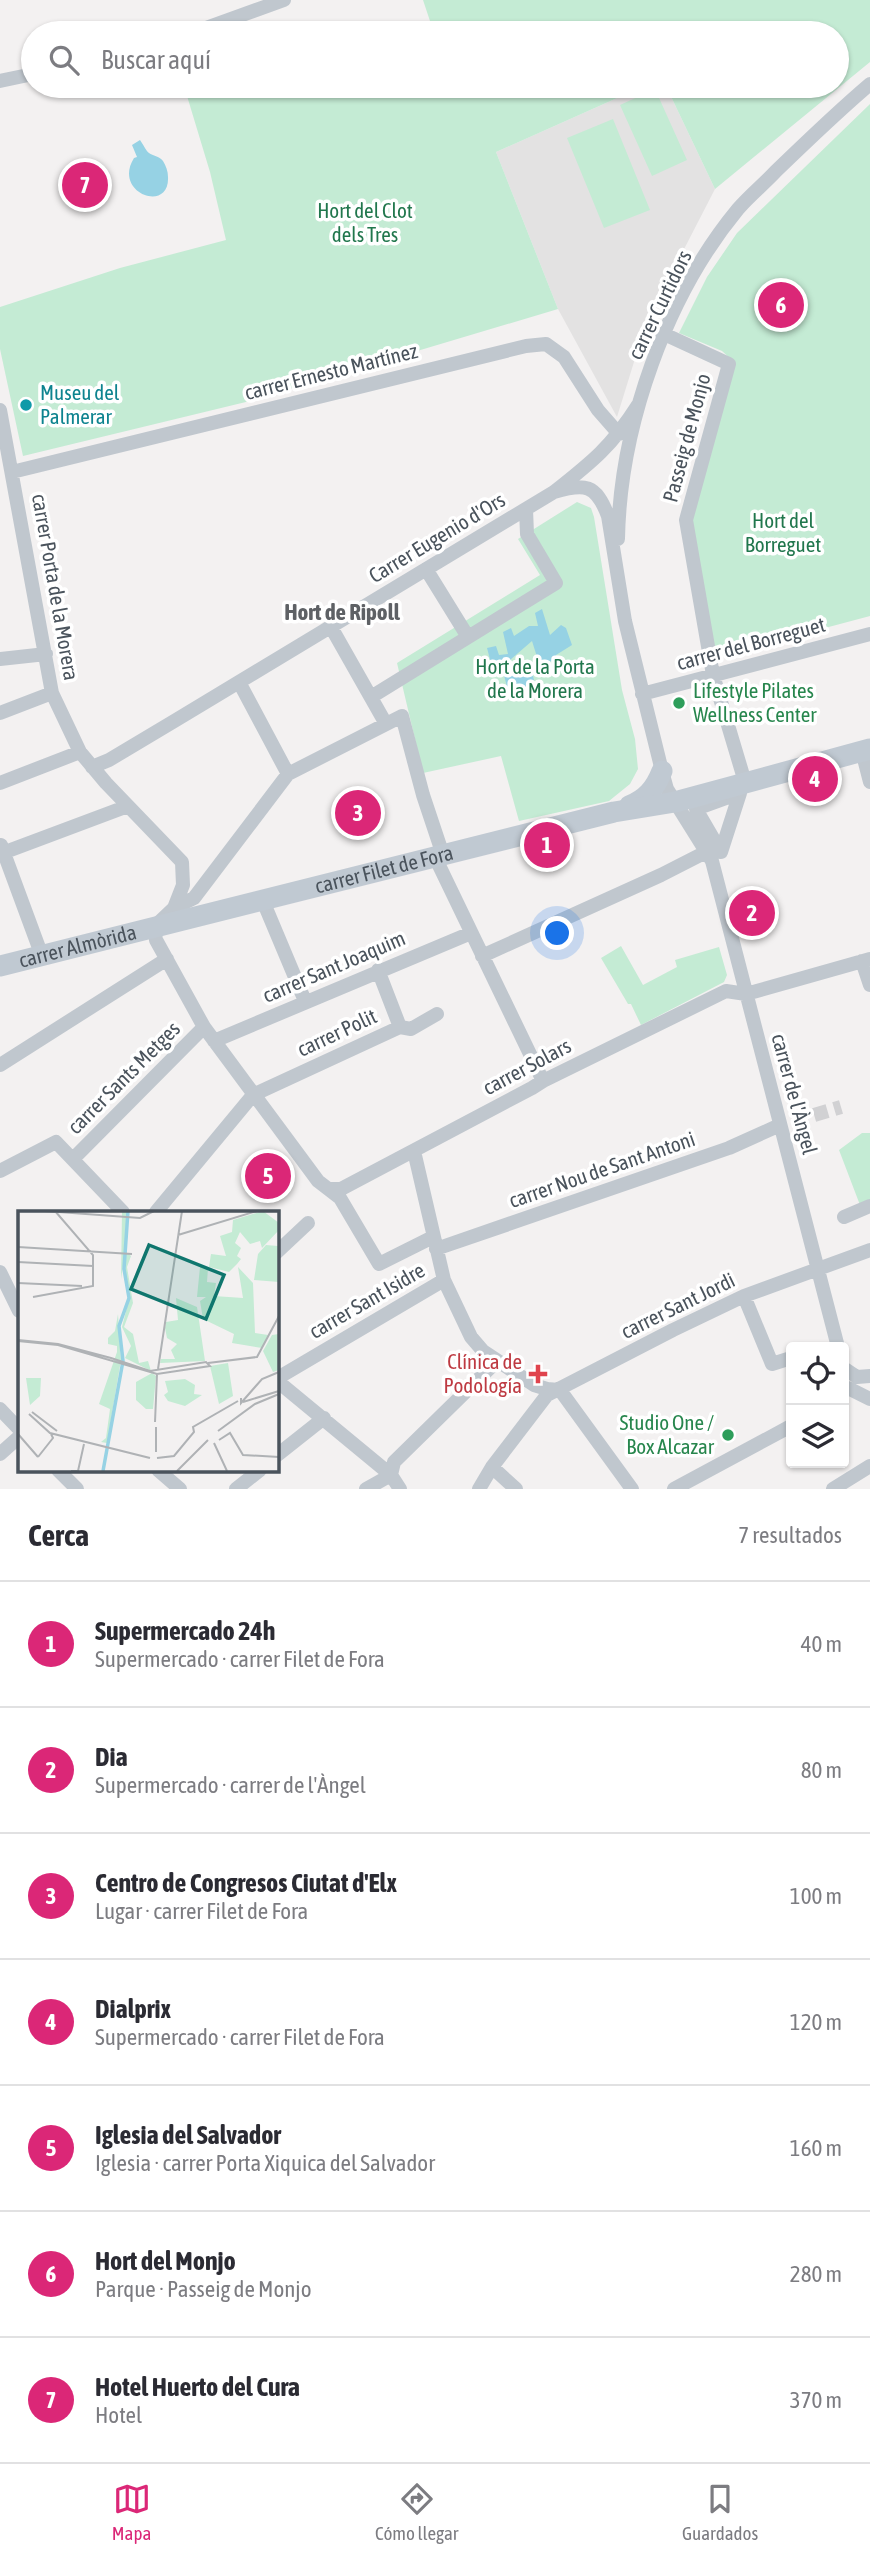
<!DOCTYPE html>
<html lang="es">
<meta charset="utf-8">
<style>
body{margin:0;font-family:"Asap Condensed",sans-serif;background:#f2f2f3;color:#2b2b33}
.controls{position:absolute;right:21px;bottom:21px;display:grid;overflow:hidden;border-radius:7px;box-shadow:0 2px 5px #0004}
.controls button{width:63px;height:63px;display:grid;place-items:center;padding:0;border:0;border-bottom:2px solid #e1e1e2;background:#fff;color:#2b2b33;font:35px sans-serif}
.you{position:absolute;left:558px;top:934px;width:24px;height:24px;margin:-18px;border:5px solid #fff;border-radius:50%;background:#1a73e8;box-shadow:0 0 0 10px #1a73e833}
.badge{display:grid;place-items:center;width:46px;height:46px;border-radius:50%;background:#db2777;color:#fff;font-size:23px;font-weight:700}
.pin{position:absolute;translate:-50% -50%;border:4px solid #fff;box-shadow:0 2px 7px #0006}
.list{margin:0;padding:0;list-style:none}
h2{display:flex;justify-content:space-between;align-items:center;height:91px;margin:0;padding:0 28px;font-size:30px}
h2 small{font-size:23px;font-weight:400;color:#7c7c81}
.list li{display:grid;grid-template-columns:46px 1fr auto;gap:21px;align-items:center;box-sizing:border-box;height:126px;padding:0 28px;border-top:2px solid #e1e1e2}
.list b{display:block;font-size:26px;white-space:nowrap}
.list p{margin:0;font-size:23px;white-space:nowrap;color:#7c7c81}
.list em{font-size:23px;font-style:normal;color:#7c7c81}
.icon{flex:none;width:38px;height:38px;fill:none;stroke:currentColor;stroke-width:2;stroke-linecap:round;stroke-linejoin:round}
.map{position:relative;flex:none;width:870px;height:1489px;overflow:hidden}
.search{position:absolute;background:#fff;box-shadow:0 2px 5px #0004;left:21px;right:21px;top:21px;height:77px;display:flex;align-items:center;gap:18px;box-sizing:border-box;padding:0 24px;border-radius:38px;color:#7c7c81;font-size:26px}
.sheet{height:973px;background:#fff}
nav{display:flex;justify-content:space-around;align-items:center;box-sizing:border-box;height:98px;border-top:2px solid #e1e1e2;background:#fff;font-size:19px;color:#7c7c81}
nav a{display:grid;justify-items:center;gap:4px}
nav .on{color:#db2777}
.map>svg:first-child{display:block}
</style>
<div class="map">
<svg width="870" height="1489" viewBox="0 0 870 1489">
<rect width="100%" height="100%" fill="#f3f1f1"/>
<path fill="#e3e2e2" d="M644,86H666L715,189L646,323L617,417L558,309L496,152Z"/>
<path fill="#c4ebd4" d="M423,0H870V62L715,189L666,86H837V33H380L430,21Z
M184,86H644L496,152L558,309L250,401L23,456L0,349V307L120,268L226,240L210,172Z
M655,89L687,160L652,176L620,105Z
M870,104V616L720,656L713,649L692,517L733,361L722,351L679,333L707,277L737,233Z
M613,119L650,210L604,228L567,138Z
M577,502L591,508L594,517L622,690L635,739L638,769L630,784L609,801L519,821L501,756L423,773L397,663L540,575L518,539Z
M621,946L643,985L677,967L675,960L719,947L727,975L724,982L641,1025L631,1004H628L601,958Z
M862,1133H870V1205H860L839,1150Z"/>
<path fill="#96d2e4" d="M140,140C143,144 146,151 149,153C153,156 159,156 163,161C166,166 168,171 168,177C170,214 112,193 134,158L137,157L132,145Z
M542,609L550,635L561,625L566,628L572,645L556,655L557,662L538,660L532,641L510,660L511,666H531L537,695L509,694L502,668L492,667L487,648L496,646L499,655L508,654L503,632L511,628L514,636L529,626H538L535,613Z"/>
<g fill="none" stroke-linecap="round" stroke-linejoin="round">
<path stroke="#d1d1d3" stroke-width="14" stroke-dasharray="14 7" stroke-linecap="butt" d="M794,1121L841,1107"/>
<path stroke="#c0c7ce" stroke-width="14" d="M192,33L284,0
M0,81L33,74
M664,334L729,364L686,520L713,675L745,782
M0,410L52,693L80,752L106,783L182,862L183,885L174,908L154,927L156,940L204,1027L318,1181L340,1198L379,1264L433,1237
M12,472L526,346L546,344L564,357L598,410L619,434
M554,492C585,483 596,484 608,516L625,621L662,771L667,789L712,861L838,1347
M618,539C620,426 666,296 738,209C750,195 764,184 776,171C807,141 837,112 870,84
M426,569L468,637
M331,627L386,724
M0,659L46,654
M239,682L288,774
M642,694L870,634
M371,697L556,583L527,534L526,509
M0,713L52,693
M862,751L870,782
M92,767L109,760L176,720L554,492C592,462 612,446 638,405
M0,783L80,752
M740,793L721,852L696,809Z
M1,845L42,956
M0,854L128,806
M435,857L543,1081
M263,901L305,1001
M174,908L194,898L288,774L402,716L423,795L443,855
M482,956L661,875L708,851
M862,961L870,985
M378,970L400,1027
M214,1041L471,933
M0,1065L167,959
M414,1151L444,1280L471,1337L483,1351L534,1385L547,1389L559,1390
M73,1159L204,1027
M0,1171L56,1142L123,1212
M330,1189H341L532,1088L543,1081L726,991L746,994L870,959
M156,1212L253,1095L400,1027L411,1029L437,1014
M844,1217L870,1206
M436,1249L729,1148L780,1125
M276,1253L308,1223
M0,1272L19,1311
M744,1296L772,1364L791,1358
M845,1369L857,1377L870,1376
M276,1379L444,1280
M276,1380L391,1475L400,1489
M848,1388L870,1399
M560,1390L632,1489
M0,1409L19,1429
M0,1454L19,1437
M276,1456L324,1418
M492,1467L516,1489
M58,1470L77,1489
M158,1470L180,1489
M391,1475L394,1462L497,1361
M236,1489L260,1470
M366,1489L391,1475
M479,1489L492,1467L547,1395L673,1330L744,1296L870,1250
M674,1489L791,1426
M833,1489L870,1466"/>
<g stroke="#c0c9d2" stroke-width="21">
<path d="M629,806C646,799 655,789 662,771"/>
<path id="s1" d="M0,966L614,812L675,802L870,749"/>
</g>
</g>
<circle fill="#0f9aa8" stroke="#fff" stroke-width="2.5" cx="26" cy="405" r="7"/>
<g fill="#2e9e5b" stroke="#fff" stroke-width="2.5">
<circle cx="679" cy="703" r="7"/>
<circle cx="728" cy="1435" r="7"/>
</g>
<path fill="#e0444e" stroke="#fff" stroke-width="2.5" d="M534.5 1363.5h7v7h7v7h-7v7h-7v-7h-7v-7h7z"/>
<g text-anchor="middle" stroke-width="7" stroke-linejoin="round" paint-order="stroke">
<g font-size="21" fill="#21774d" stroke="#fff">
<text x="365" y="218">Hort del Clot<tspan x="365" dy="24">dels Tres</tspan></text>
<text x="783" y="528">Hort del<tspan x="783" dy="24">Borreguet</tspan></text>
<text x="535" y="674">Hort de la Porta<tspan x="535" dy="24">de la Morera</tspan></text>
</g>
<g font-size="21" fill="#4a535c" stroke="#fff">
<text transform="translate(660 305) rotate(-64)" y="7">carrer Curtidors</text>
<text transform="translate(331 372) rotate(-14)" y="7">carrer Ernesto Martínez</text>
<text transform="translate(687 438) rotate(-75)" y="7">Passeig de Monjo</text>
<text transform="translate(437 538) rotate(-31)" y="7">Carrer Eugenio d'Ors</text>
<text transform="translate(55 587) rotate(80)" y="7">carrer Porta de la Morera</text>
<text transform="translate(751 644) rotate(-15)" y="7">carrer del Borreguet</text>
<text dy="7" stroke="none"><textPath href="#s1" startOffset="396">carrer Filet de Fora</textPath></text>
<text dy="7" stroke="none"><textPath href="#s1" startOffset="80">carrer Almòrida</textPath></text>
<text transform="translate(334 967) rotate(-23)" y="7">carrer Sant Joaquim</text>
<text transform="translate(337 1033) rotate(-25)" y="7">carrer Polit</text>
<text transform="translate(527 1067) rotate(-28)" y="7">carrer Solars</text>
<text transform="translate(124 1078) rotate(-45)" y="7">carrer Sants Metges</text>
<text transform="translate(794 1094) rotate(75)" y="7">carrer de l'Àngel</text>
<text transform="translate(602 1170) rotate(-19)" y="7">carrer Nou de Sant Antoni</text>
<text transform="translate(367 1301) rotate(-30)" y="7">carrer Sant Isidre</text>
<text transform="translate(678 1306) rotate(-26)" y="7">carrer Sant Jordi</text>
</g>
<g font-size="21" fill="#0d838f" stroke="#fff" text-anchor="start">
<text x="40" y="400">Museu del<tspan x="40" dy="24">Palmerar</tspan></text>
</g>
<g font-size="21" fill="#27864d" stroke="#fff" text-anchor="start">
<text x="693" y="698">Lifestyle Pilates<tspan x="693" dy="24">Wellness Center</tspan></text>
<text x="714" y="1430" text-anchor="end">Studio One /<tspan x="714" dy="24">Box Alcazar</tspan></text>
</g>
<g font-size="21" fill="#be3a42" stroke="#fff" text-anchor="end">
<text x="522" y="1369">Clínica de<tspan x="522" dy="24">Podología</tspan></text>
</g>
<g font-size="23" font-weight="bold" fill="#5e6165" stroke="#fff">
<text x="342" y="620">Hort de Ripoll</text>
</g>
</g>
<g transform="translate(18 1211)">
<rect width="261" height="261" fill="#f3f1f1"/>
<path d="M104,0H109L110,22L103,68ZM245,0L261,12V19L244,37L242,30L232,33L222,21L217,32L223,37L219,45L223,48L219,53L211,61L191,56L193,43L208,45L202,25L214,21L215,9ZM248,34L260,35L261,71L236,69L240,43ZM108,41L113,45L109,56L115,92L106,116L115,123L121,152L130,150L133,160L107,147L113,135L104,116L112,84L107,59ZM182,56L190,57L189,71L198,72L196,85L225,87L220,56L235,72L237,122L250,124L244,137L214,132L216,123L185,108L182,90L188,86H179ZM158,87L179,96L187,150L142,152L143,148H157L153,139L159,133L149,127L147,117L148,111L160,109ZM100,103L103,149L89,232L83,231L88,227L92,198L81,193L99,141V135L90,133V127L97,120ZM261,123V159L255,161L245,140L254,124ZM210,152L215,185L201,193L192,155ZM134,162L138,165L135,198H128L118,189V171ZM8,167H23L22,185L12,194ZM167,168L177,174L176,183L184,184L167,195L150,190L146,184L150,181L147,170Z" fill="#c4ebd4"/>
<path fill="none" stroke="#96d2e4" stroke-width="3.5" d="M85,260L105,150L101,115L111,87L106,58L110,0"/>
<path fill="none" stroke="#afb2b5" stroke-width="2" d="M27,0L122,7L136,0M160,24L239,0M0,36L114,43M0,51L75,55M0,72L64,75M15,86L75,75V44L37,0M0,129L40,133L93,147L132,160L188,151L192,155L139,163L40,134L0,130M190,152L239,146L261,105M140,158L164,0M223,187V192L244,168L261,161M225,191L261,180M14,201L39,220M11,203L32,222L132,247M137,211L139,163M200,220L237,193L261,183M0,223L20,246M201,229L212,222L225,244L261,246M196,232L209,260M138,241V216M20,246L35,227L33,223M139,247L156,245L176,221L175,216L220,190M53,260H60L66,233M159,260L190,229"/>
<path fill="#0f766e" fill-opacity="0.15" stroke="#0f766e" stroke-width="3.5" d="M131,34L206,64L188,108L113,78Z"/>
<rect width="261" height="261" fill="none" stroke="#4a535c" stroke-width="3.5"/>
</g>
</svg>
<div class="controls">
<button><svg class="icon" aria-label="locate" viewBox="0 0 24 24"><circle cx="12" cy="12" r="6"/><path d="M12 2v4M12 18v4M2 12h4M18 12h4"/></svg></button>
<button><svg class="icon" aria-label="layers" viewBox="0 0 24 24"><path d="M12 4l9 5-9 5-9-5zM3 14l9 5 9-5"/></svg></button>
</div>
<div class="you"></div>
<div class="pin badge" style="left:547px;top:845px">1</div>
<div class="pin badge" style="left:752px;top:913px">2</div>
<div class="pin badge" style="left:358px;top:813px">3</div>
<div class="pin badge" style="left:815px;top:779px">4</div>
<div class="pin badge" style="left:268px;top:1176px">5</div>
<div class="pin badge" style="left:781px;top:305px">6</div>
<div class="pin badge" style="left:85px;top:185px">7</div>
<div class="search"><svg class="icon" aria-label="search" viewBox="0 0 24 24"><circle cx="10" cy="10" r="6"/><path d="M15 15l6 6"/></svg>Buscar aquí</div>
</div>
<section class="sheet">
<h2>Cerca<small>7 resultados</small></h2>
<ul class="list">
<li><span class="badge">1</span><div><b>Supermercado 24h</b><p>Supermercado · carrer Filet de Fora</p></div><em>40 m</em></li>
<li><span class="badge">2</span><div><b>Dia</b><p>Supermercado · carrer de l'Àngel</p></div><em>80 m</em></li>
<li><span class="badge">3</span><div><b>Centro de Congresos Ciutat d'Elx</b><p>Lugar · carrer Filet de Fora</p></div><em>100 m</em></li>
<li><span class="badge">4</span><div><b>Dialprix</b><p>Supermercado · carrer Filet de Fora</p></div><em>120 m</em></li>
<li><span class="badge">5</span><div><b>Iglesia del Salvador</b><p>Iglesia · carrer Porta Xiquica del Salvador</p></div><em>160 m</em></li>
<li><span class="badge">6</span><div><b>Hort del Monjo</b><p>Parque · Passeig de Monjo</p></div><em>280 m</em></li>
<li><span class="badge">7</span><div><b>Hotel Huerto del Cura</b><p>Hotel</p></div><em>370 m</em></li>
</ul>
</section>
<nav>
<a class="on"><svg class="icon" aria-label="map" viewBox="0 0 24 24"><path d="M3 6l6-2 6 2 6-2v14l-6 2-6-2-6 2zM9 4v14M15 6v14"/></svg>Mapa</a>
<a><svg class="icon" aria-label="directions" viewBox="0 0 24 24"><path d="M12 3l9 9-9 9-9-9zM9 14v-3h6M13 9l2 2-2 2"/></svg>Cómo llegar</a>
<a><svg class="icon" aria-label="saved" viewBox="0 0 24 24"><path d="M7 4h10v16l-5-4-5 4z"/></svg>Guardados</a>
</nav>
